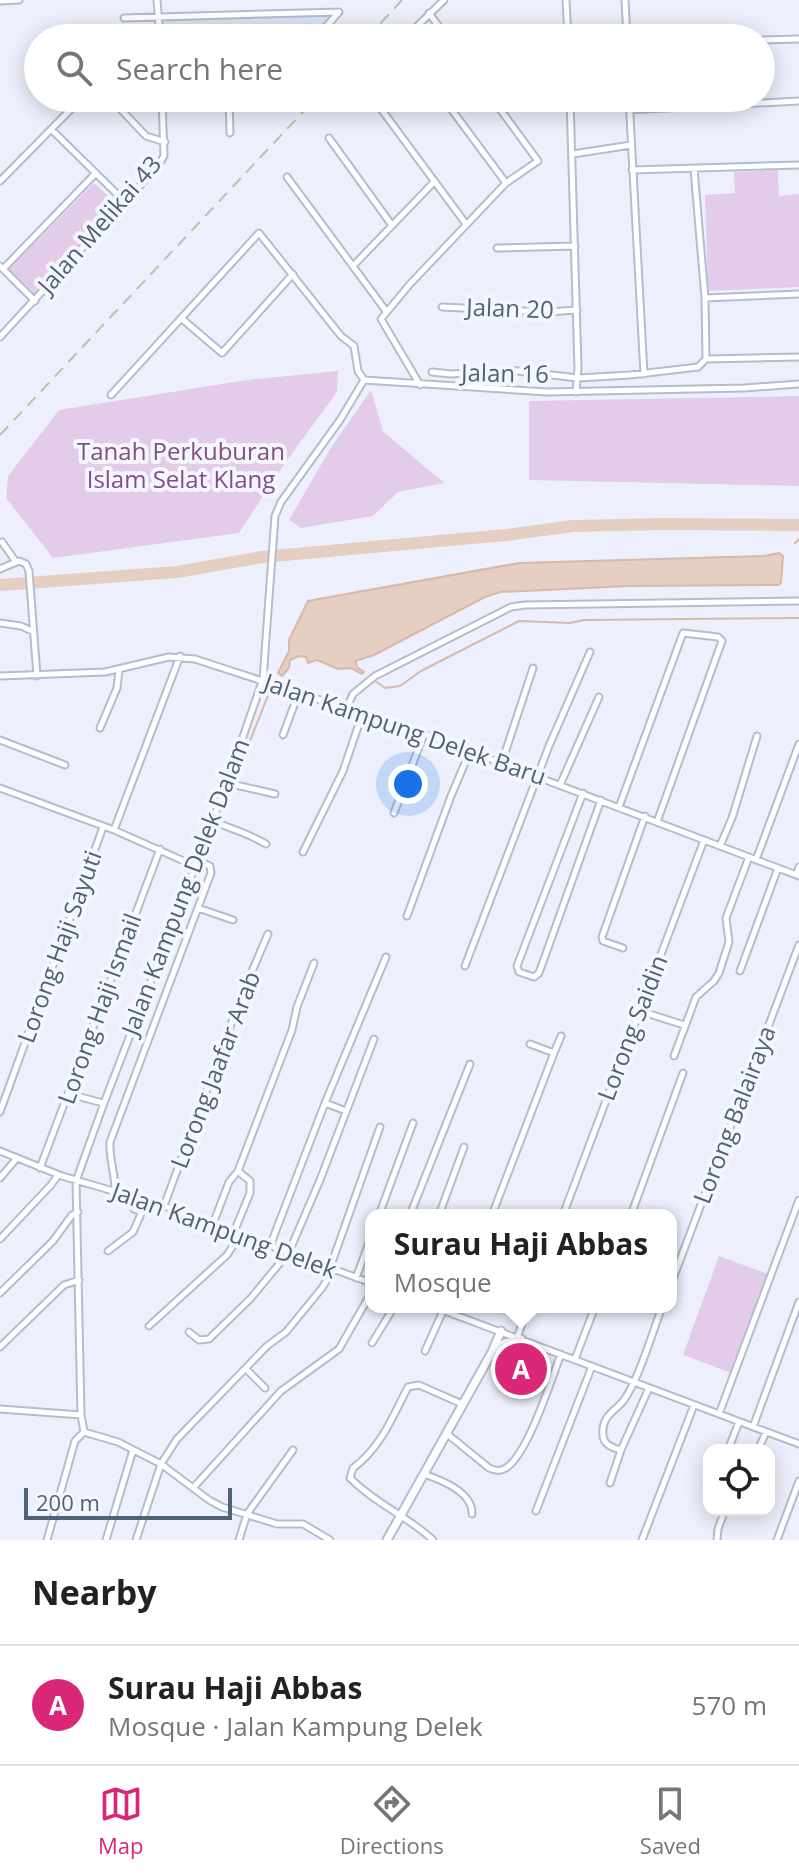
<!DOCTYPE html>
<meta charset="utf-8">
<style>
body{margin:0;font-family:"Open Sans",sans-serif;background:#f6f6f6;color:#222}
.controls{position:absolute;right:24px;bottom:24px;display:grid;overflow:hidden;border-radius:16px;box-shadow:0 4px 20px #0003}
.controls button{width:72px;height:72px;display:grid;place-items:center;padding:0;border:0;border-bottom:2px solid #e0e0e0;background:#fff;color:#222;font:40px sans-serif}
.scale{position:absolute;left:24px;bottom:20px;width:208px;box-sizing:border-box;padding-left:8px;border:4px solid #516276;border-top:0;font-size:22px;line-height:28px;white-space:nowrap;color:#516276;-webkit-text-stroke:6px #f4f6fe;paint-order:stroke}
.you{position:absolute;left:408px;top:784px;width:28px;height:28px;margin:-20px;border:6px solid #fff;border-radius:50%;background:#1a73e8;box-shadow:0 0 0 12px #1a73e833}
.badge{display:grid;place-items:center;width:52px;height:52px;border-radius:50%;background:#db2777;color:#fff;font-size:26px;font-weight:700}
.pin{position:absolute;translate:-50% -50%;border:4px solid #fff;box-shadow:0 2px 8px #0006}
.popup{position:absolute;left:365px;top:1209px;width:312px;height:104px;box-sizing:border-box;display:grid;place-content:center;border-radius:16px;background:#fff;filter:drop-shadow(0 2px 6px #0005);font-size:26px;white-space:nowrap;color:#767676}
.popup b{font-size:30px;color:#222}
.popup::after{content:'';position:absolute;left:50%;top:100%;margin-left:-16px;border:16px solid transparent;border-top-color:#fff}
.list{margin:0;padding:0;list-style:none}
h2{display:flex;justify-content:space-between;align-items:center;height:104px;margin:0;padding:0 32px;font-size:34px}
h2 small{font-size:26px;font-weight:400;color:#767676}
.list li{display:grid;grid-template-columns:52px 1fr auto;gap:24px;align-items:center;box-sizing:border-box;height:120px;padding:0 32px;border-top:2px solid #e0e0e0}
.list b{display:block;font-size:30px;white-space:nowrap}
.list p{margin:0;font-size:26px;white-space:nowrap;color:#767676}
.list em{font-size:26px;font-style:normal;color:#767676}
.icon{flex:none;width:44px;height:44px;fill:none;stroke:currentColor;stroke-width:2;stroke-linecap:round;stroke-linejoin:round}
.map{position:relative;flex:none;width:799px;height:1540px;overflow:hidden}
.search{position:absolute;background:#fff;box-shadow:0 4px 20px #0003;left:24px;right:24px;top:24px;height:88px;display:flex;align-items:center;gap:20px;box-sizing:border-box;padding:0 28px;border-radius:44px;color:#767676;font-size:30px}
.sheet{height:224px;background:#fff}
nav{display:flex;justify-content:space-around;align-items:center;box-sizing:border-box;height:112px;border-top:2px solid #e0e0e0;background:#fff;font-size:22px;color:#767676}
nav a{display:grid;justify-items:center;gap:4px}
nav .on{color:#db2777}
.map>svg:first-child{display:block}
</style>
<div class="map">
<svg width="799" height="1540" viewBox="0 0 799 1540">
<rect width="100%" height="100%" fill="#edf0fc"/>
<path fill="#d9e7f3" d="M334,15L312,38H163L162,20Z"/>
<path fill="#e3cce9" d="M778,170L779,196L799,194V287L708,291L705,195L735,193L734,172Z
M94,183L117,204L34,293L9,269Z
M338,371L337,392L285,463L239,533L53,558L6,498L8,476L59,410L247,380Z
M371,390L383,431L444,483L398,492L373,516L301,528L289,520L330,449Z
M799,396V486L529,480V401Z
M719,1256L768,1274L731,1373L683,1355Z"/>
<path fill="#e5cec2" stroke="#d6b9a9" stroke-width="2" d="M779,553L783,556L781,583L778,585L629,586L500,592L485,597L374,655L355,661L358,668L364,672L362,674L351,668L338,669L317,660L308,663L306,657L299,656L290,660L289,668L282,676L278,673L289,651V640L308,601L519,563L764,556Z"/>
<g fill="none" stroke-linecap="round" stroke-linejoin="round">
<path stroke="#d6b9a9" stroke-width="2" d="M795,543L799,539
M375,681L385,688L400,686L421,671L519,621L570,623L584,620L799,618
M234,781L271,688"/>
<path stroke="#e5cec2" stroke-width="12" d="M0,585L177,572L262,557L506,535L573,526L665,524L799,525"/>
<g stroke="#b3bdce" stroke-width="9">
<path id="minor" d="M157,0L160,38
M566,0L568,38
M625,0L627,38
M0,1L19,0
M429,13L447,38
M124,18L339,12
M316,38L339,12
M405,38L444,0
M761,40L799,39
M110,98L146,136L165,142
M229,98L230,133
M373,98L466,224
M492,98L538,161L506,183
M570,98L578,368L576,392
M629,98L644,374
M629,110L799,101
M51,129L124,201
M329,138L391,224
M573,154L631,145
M694,169L705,298L706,359
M632,170L799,165
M287,177L386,311
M0,181L82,98
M497,248L575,246
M0,266L35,301
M353,266L434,182
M3,269L95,174
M705,298L799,294
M442,307L547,312L577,310
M181,318L222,353L293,274
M0,337L157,167L164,156L162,98
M706,359L799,357
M432,372L451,374L509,370L578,378L630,375L698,367L706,359
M364,380L547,392L744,388L799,384
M420,385L381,319L410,284L506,183L443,98
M111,395L259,233L341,336L354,346L358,371L364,380
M2,542L16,562
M0,569L19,561L26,564L29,571L37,676
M0,623L21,626L32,631
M0,676L105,672L169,657L195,659L424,734L799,876
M347,707L353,694L375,676L511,607L525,605L799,601
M100,728L117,688L119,670
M283,735L299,692
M0,740L65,765
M502,762L533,668
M227,783L275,794
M560,785L599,697
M0,788L114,830L195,866
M583,793L517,966L519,972L534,977L539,973L601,800
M619,807L683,633L718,637L722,641L657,822
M394,813L424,734
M213,821C231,829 248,833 266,844
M114,830L180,656
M720,846L732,818L757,736
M303,852L343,771L363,712
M756,860L799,744
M796,875L799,867
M198,908L233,920
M407,916L451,796L470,751
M623,948L603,941L602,937L645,816
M465,966L549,746L590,652
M740,971L778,868
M640,1011L684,1025
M554,1053L561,1036
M674,1056L696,997L714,981L719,973L729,942L726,918L749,857
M69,1094L103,1103
M325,1103L346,1111
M0,1112L103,827
M0,1151L62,1176L164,1206L371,1283
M40,1168L160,849
M0,1178L17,1158
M115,1190C115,1173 109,1159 110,1142L211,873L210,866L197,860
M137,1197L134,1209L142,1212
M164,1206L241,997L268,934
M379,1215L413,1123
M410,1215L470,1064
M439,1215L464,1147
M492,1215L554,1053L530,1044
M563,1215L704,840
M631,1215L683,1073
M213,1224L229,1182L238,1171L292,1030L297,1007L314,963
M234,1232L250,1193V1181L238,1171
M0,1239L51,1185L58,1175
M270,1246L325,1103L386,957
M108,1251L133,1232L147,1200
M330,1268L380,1127
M356,1278L371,1237
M671,1284L799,945
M0,1293L53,1241L72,1215L78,1212
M434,1307L799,1444
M454,1315L457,1307
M149,1326L227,1255L240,1235
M189,1332L199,1340L209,1339L251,1298L289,1252L320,1180L374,1039
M517,1338L528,1307
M372,1343L394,1307
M0,1347L64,1285L79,1280
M425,1351L443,1311
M575,1359L595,1307
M246,1369L265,1388
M649,1388L621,1450C613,1448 604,1445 603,1436C601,1415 615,1412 624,1400C638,1381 653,1331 662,1307
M0,1409L81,1415
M719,1414L799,1200
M753,1427L799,1302
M84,1432L81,1415L76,1181L104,1103L227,783L263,679L275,516L281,502L340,420L364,380
M84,1432L118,1442L161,1464L209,1500L222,1507L277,1524H303L330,1540
M446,1433L489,1468C495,1471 500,1472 506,1468C528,1454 551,1380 561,1354
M728,1450L739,1422
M758,1450L766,1432
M424,1474C441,1480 473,1492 472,1514
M610,1483L621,1450
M193,1488L281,1391L339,1349L371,1293
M536,1511L592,1366
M47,1540L75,1441L84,1432
M106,1540L133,1450
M136,1540L161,1464L177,1439L267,1346L286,1332L322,1288L333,1270
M239,1540L247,1514L293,1450
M433,1540C406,1515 377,1505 350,1478L353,1468C380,1449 393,1416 408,1387L419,1385L462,1404
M642,1540L694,1405
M717,1540L718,1529L725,1510
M777,1540L799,1481"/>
</g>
<g stroke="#b3bdce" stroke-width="11">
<path id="tertiary" d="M493,1350L505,1343L521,1339
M387,1540L492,1352L501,1331"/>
</g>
<use href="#minor" stroke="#fff" stroke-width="5"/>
<use href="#tertiary" stroke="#fff" stroke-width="7"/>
<path stroke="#b2c6ab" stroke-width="2" stroke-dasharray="12 8" stroke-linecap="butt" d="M367,38L402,0
M0,435L316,98"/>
</g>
<g text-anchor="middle" stroke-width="8" stroke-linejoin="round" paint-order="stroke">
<g font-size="24" fill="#516276" stroke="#f4f6fe">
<text transform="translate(100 225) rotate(-49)" y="8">Jalan Melikai 43</text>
<text transform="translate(510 309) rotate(2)" y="8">Jalan 20</text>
<text transform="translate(505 374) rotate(1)" y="8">Jalan 16</text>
<text transform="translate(405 730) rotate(19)" y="8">Jalan Kampung Delek Baru</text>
<text transform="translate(186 887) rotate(-69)" y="8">Jalan Kampung Delek Dalam</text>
<text transform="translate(60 947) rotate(-70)" y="8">Lorong Haji Sayuti</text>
<text transform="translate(100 1009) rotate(-70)" y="8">Lorong Haji Ismail</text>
<text transform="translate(633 1028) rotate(-69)" y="8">Lorong Saidin</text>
<text transform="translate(216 1070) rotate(-69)" y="8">Lorong Jaafar Arab</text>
<text transform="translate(735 1115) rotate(-69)" y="8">Lorong Balairaya</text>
<text transform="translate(224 1231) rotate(20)" y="8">Jalan Kampung Delek</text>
</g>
<g font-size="24" fill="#814f86" stroke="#f4f6fe">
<text x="181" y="460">Tanah Perkuburan<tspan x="181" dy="28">Islam Selat Klang</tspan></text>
</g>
</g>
</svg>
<div class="controls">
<button><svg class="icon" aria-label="locate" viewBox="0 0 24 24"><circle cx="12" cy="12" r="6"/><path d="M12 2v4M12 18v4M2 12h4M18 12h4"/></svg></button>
</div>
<div class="scale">200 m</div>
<div class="you"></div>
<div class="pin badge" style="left:521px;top:1369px">A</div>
<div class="popup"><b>Surau Haji Abbas</b>Mosque</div>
<div class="search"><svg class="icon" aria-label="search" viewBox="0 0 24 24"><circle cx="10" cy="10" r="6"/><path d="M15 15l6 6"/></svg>Search here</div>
</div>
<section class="sheet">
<h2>Nearby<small></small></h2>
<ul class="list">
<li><span class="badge">A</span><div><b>Surau Haji Abbas</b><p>Mosque · Jalan Kampung Delek</p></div><em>570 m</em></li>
</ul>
</section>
<nav>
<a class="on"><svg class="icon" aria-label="map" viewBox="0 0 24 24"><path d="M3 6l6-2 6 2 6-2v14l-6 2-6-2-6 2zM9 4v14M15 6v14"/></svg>Map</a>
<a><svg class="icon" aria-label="directions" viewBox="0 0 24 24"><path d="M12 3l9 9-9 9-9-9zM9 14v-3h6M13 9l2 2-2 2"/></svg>Directions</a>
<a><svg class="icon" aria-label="saved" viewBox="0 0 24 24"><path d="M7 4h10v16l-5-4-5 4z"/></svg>Saved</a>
</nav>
